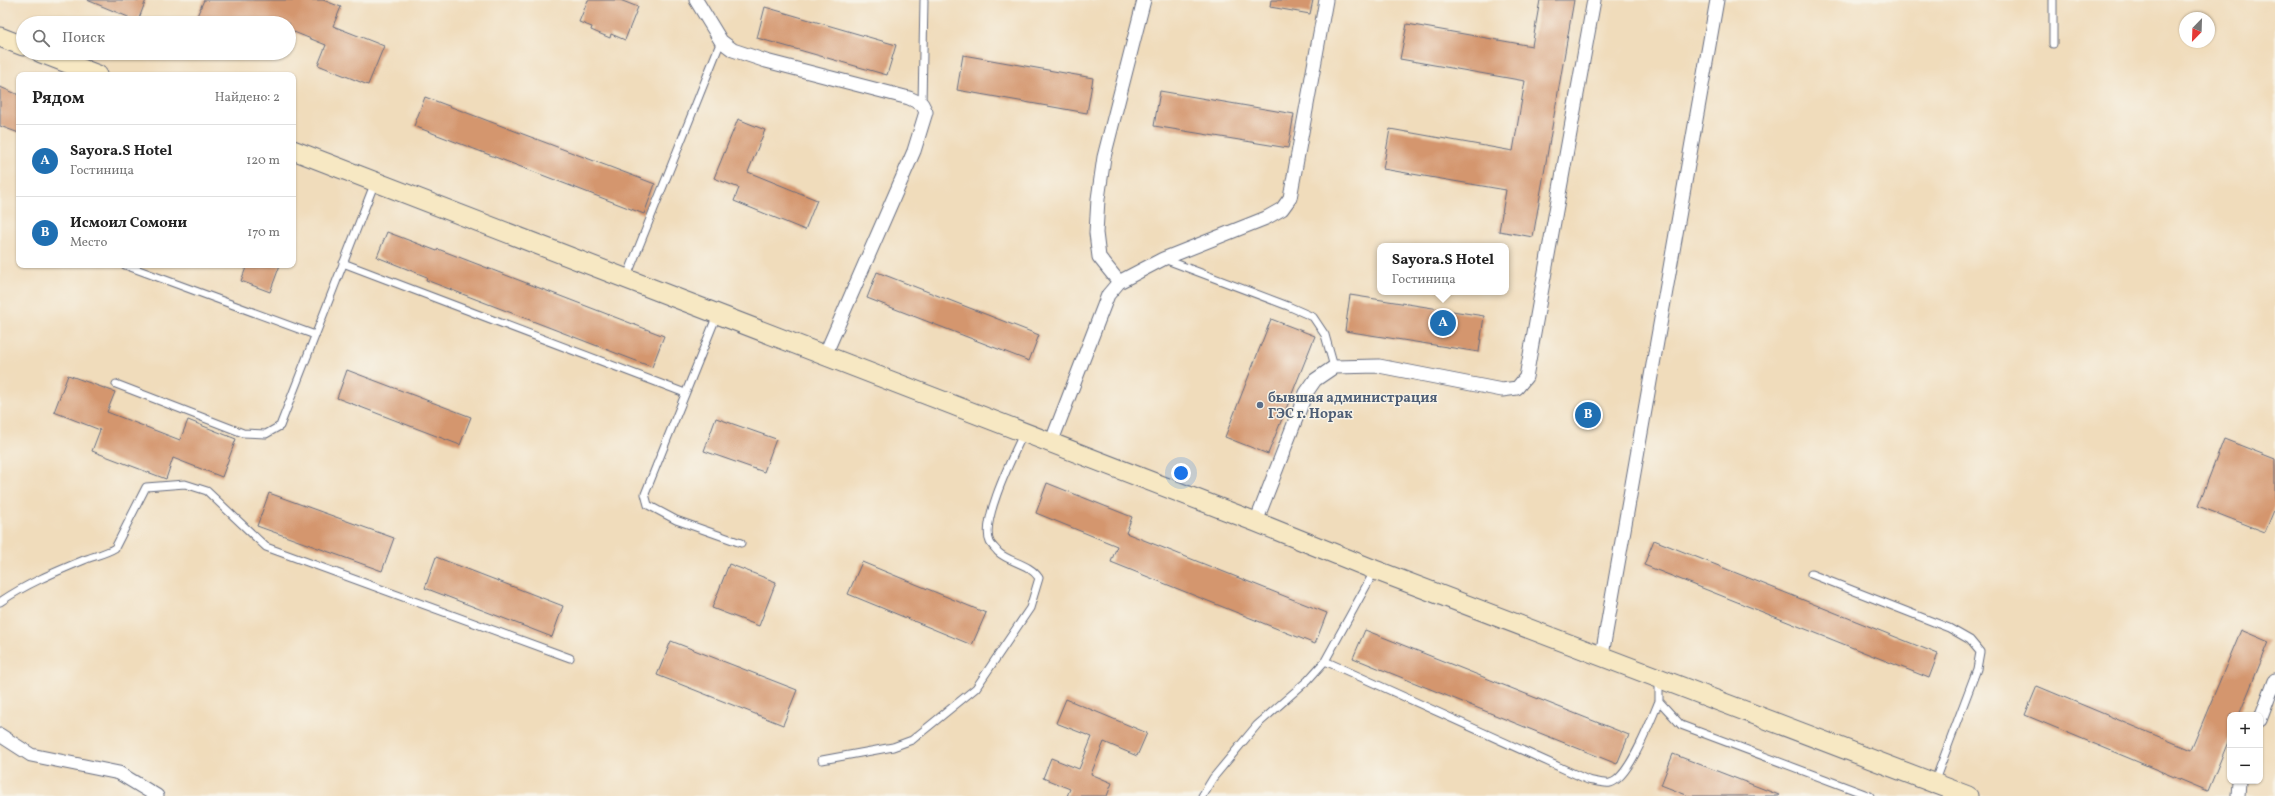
<!DOCTYPE html>
<html lang="ru">
<meta charset="utf-8">
<style>
body{margin:0;font-family:Vollkorn,serif;background:#f2f2f2;color:#222}
.controls{position:absolute;right:12px;bottom:12px;display:grid;overflow:hidden;border-radius:8px;box-shadow:0 1px 3px #0004}
.controls button{width:36px;height:36px;display:grid;place-items:center;padding:0;border:0;border-bottom:1px solid #e0e0e0;background:#fff;color:#222;font:20px sans-serif}
.compass{position:absolute;left:2179px;top:12px;width:36px;height:36px;border-radius:50%;background:#fff;box-shadow:0 1px 3px #0004;rotate:203deg}
.you{position:absolute;left:1181px;top:473px;width:14px;height:14px;margin:-10px;border:3px solid #fff;border-radius:50%;background:#1a73e8;box-shadow:0 0 0 6px #1a73e833}
.badge{display:grid;place-items:center;width:26px;height:26px;border-radius:50%;background:#1f6fb2;color:#fff;font-size:13px;font-weight:700}
.pin{position:absolute;translate:-50% -50%;border:2px solid #fff;box-shadow:0 1px 4px #0006}
.popup{position:absolute;left:1377px;top:243px;width:132px;height:52px;box-sizing:border-box;display:grid;place-content:center;border-radius:8px;background:#fff;filter:drop-shadow(0 1px 3px #0005);font-size:13px;white-space:nowrap;color:#767676}
.popup b{font-size:15px;color:#222}
.popup::after{content:'';position:absolute;left:50%;top:100%;margin-left:-8px;border:8px solid transparent;border-top-color:#fff}
.list{margin:0;padding:0;list-style:none}
h2{display:flex;justify-content:space-between;align-items:center;height:52px;margin:0;padding:0 16px;font-size:17px}
h2 small{font-size:13px;font-weight:400;color:#767676}
.list li{display:grid;grid-template-columns:26px 1fr auto;gap:12px;align-items:center;box-sizing:border-box;height:72px;padding:0 16px;border-top:1px solid #e0e0e0}
.list b{display:block;font-size:15px;white-space:nowrap}
.list p{margin:0;font-size:13px;white-space:nowrap;color:#767676}
.list em{font-size:13px;font-style:normal;color:#767676}
.icon{flex:none;width:22px;height:22px;fill:none;stroke:currentColor;stroke-width:2;stroke-linecap:round;stroke-linejoin:round}
.map{position:relative;flex:none;width:2275px;height:796px;overflow:hidden}
.search{position:absolute;background:#fff;box-shadow:0 1px 3px #0004;left:16px;top:16px;width:280px;height:44px;display:flex;align-items:center;gap:10px;box-sizing:border-box;padding:0 14px;border-radius:22px;color:#767676;font-size:15px}
.panel{position:absolute;background:#fff;box-shadow:0 1px 3px #0004;left:16px;top:72px;width:280px;height:196px;border-radius:8px}
.map>svg:first-child{display:block}
</style>
<div class="map">
<svg width="2275" height="796" viewBox="0 0 2275 796">
<rect width="100%" height="100%" fill="#f7f3e8"/>
<filter id="ink" filterUnits="userSpaceOnUse"><feTurbulence type="fractalNoise" baseFrequency=".025" numOctaves="2"/><feDisplacementMap in="SourceGraphic" scale="8" xChannelSelector="R" yChannelSelector="G"/><feConvolveMatrix kernelMatrix="1 2 1 2 8 2 1 2 1" color-interpolation-filters="sRGB"/></filter>
<filter id="wash" filterUnits="userSpaceOnUse"><feTurbulence type="fractalNoise" baseFrequency=".012" numOctaves="4" result="noise"/><feDisplacementMap in="SourceGraphic" scale="16" xChannelSelector="R" yChannelSelector="G"/><feGaussianBlur stdDeviation="0.9" result="paint"/><feColorMatrix in="noise" values="0 0 0 0 0 0 0 0 0 0 0 0 0 0 0 0 0 1.4 0 .05"/><feComposite in="paint" operator="in"/></filter>
<g filter="url(#wash)">
<rect width="100%" height="100%" fill="#f0dcbb"/>
<g id="blocks">
<path fill="#d4966e" d="M87,0H146L138,21Z
M204,0H323L341,7L333,26L384,46L368,85L318,65L326,45L289,30V23H270L260,19L259,23H208L196,18Z
M588,0H620L638,7L625,40L611,34L610,38L591,30L592,27L579,22Z
M1271,0H1313L1310,14L1270,7Z
M1540,0H1574L1533,237L1499,231L1506,190L1383,169L1390,129L1513,151L1525,81L1400,59L1407,24L1532,46Z
M765,7L896,45L887,75L757,38Z
M963,55L1093,78L1087,113L957,90Z
M0,87L19,95V133L0,126Z
M1160,91L1294,114L1288,148L1154,126Z
M425,97L655,184L644,214L414,126Z
M738,119L765,130L748,172L817,200L805,230L734,201L739,188L714,178Z
M387,232L437,251L438,249L664,336L652,367L426,280L427,277L377,257Z
M247,265H280L270,292L241,281Z
M877,272L1039,335L1029,361L867,298Z
M1350,295L1484,316L1479,352L1345,331Z
M1271,319L1315,336L1268,454L1225,437Z
M347,370L471,417L460,445L337,398Z
M68,375L115,392L107,412L180,440L188,420L236,439L222,477L173,458L166,479L92,451L100,430L54,412Z
M716,418L776,439L764,472L704,451Z
M2224,439L2275,459V508L2265,532L2198,506Z
M1047,483L1132,517L1126,533L1327,613L1315,644L1111,562L1117,546L1036,513Z
M269,493L394,538L382,571L257,526Z
M1654,540L1938,654L1929,678L1644,565Z
M436,557L563,606L552,637L425,588Z
M862,562L986,613L972,645L848,594Z
M729,564L776,582L759,626L712,608Z
M1365,630L1629,735L1617,764L1353,658Z
M2241,630L2269,642L2239,715H2230V737L2208,791L2025,715L2037,686L2191,750Z
M671,641L797,690L783,725L657,675Z
M1066,699L1147,733L1137,756L1104,742L1091,774L1112,783L1107,796H1067L1070,789L1043,778L1051,758L1079,769L1092,737L1056,723Z
M1673,754L1779,795V796H1689L1661,785Z"/>
</g>
</g>
<g filter="url(#ink)">
<use href="#blocks" fill-opacity="0" stroke="#666c7f" stroke-width="1"/>
<g fill="none" stroke-linecap="round" stroke-linejoin="round">
<g stroke="#666c7f" stroke-width="9">
<path id="lane" d="M2053,44V0
M922,104L924,0
M1164,259L1288,306L1313,317L1325,335L1334,367
M343,263L685,393
M125,265L315,335
M626,279L721,41
M717,315L645,494L648,505L676,520L741,543
M116,384L243,433L266,434L280,426L375,182
M1811,574L1949,628L1970,640L1980,652L1977,669L1934,783
M0,602C26,584 55,572 84,560C94,556 105,554 115,548L146,487L185,484L207,491L266,547L570,658
M1325,661L1588,780C1594,781 1604,784 1610,783C1629,779 1651,720 1659,701
M1659,680V701L1681,725L1870,796
M822,760L893,747L912,740L976,688L1030,608L1039,578C1029,563 1010,563 998,552C996,549 991,545 990,542C980,521 1014,454 1024,432
M1202,796L1213,778L1257,725L1308,680L1325,661L1375,570"/>
</g>
<g stroke="#666c7f" stroke-width="15">
<path id="street" d="M696,0L721,41L733,50L766,61L909,98L922,104L926,112L914,151L825,355
M1119,282L1099,257L1096,233L1098,199L1104,157L1144,0
M1051,443L1108,295L1119,282L1163,259L1266,218L1282,209L1290,198L1326,0
M1256,522L1306,393L1315,380L1334,367L1379,366L1502,390L1517,388L1526,377L1594,0
M1602,655L1717,0
M2260,720L2275,680
M0,735L31,755L119,773L157,796
M2238,796L2239,781"/>
</g>
<g stroke="#666c7f" stroke-width="21">
<path id="secondary" d="M0,37L23,46
M41,53L98,75
M293,150L1256,522L1375,570L1968,796"/>
</g>
<use href="#lane" stroke="#fff" stroke-width="7"/>
<use href="#street" stroke="#fff" stroke-width="13"/>
<use href="#secondary" stroke="#f7e8c3" stroke-width="19"/>
</g>
</g>
<circle fill="#5c6f8a" stroke="#f7f3e8" stroke-width="1.5" cx="1260" cy="405" r="4"/>
<g text-anchor="middle" stroke-width="3" stroke-linejoin="round" paint-order="stroke">
<g font-size="14" font-weight="bold" fill="#4e5e75" stroke="#f7f3e8" text-anchor="start">
<text x="1268" y="402">бывшая администрация<tspan x="1268" dy="16">ГЭС г. Норак</tspan></text>
</g>
</g>
</svg>
<div class="controls">
<button>+</button>
<button>−</button>
</div>
<svg class="compass" viewBox="-18 -18 36 36"><path d="M0-13l5 13h-10z" fill="#e53935"/><path d="M0 13l5-13h-10z" fill="#767676"/></svg>
<div class="you"></div>
<div class="pin badge" style="left:1443px;top:323px">A</div>
<div class="popup"><b>Sayora.S Hotel</b>Гостиница</div>
<div class="pin badge" style="left:1588px;top:415px">B</div>
<div class="search"><svg class="icon" aria-label="search" viewBox="0 0 24 24"><circle cx="10" cy="10" r="6"/><path d="M15 15l6 6"/></svg>Поиск</div>
<section class="panel">
<h2>Рядом<small>Найдено: 2</small></h2>
<ul class="list">
<li><span class="badge">A</span><div><b>Sayora.S Hotel</b><p>Гостиница</p></div><em>120 m</em></li>
<li><span class="badge">B</span><div><b>Исмоил Сомони</b><p>Место</p></div><em>170 m</em></li>
</ul>
</section>
</div>
